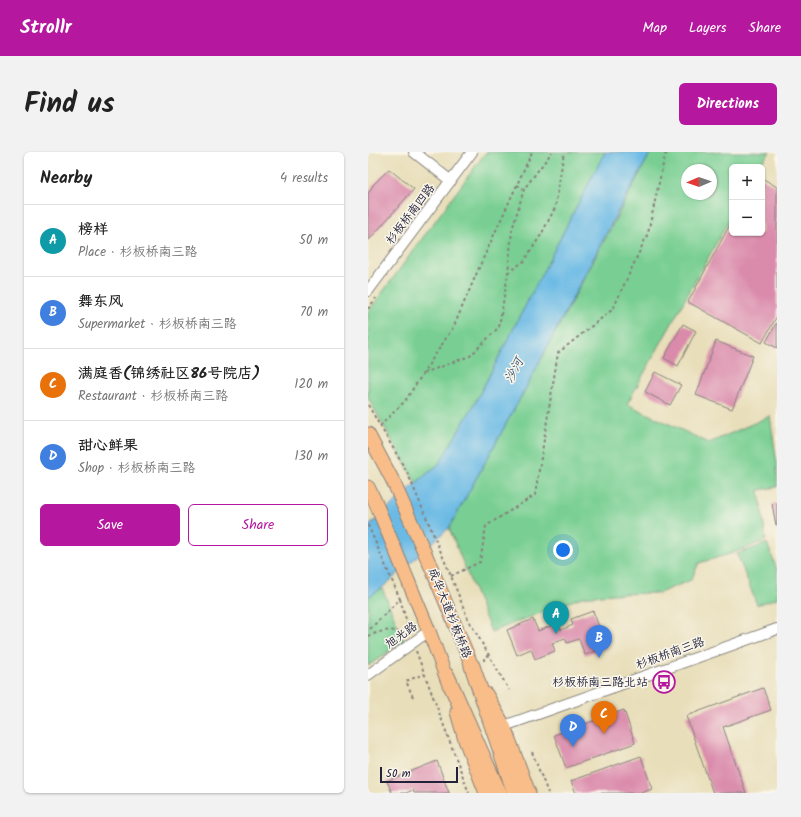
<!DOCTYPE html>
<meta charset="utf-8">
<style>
body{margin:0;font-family:Kalam,"LXGW WenKai TC",sans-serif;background:#f2f2f2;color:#222}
.controls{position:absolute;right:12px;top:12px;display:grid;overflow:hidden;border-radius:6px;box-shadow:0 1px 3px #0004}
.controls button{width:36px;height:36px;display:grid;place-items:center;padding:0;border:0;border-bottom:1px solid #e0e0e0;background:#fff;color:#222;font:20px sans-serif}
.compass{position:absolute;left:313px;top:12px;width:36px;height:36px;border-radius:50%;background:#fff;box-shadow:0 1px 3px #0004;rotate:268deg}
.scale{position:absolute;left:12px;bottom:10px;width:78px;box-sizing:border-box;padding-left:4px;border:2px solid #22223b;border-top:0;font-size:11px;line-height:14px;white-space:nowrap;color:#22223b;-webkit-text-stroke:3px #fbf7ec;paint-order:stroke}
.you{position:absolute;left:195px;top:398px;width:14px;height:14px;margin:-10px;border:3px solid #fff;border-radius:50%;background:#1a73e8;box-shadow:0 0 0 6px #1a73e833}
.badge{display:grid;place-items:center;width:26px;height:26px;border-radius:50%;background:#b5179e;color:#fff;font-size:13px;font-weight:700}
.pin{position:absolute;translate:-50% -33px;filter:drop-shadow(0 1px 2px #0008)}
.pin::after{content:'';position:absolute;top:21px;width:14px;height:12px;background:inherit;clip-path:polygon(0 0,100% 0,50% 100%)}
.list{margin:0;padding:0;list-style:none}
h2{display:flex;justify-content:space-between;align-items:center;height:52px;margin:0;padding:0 16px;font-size:17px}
h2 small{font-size:13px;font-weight:400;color:#767676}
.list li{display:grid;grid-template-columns:26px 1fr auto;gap:12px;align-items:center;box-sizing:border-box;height:72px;padding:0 16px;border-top:1px solid #e0e0e0}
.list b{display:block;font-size:15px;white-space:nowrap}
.list p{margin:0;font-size:13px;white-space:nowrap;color:#767676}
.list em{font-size:13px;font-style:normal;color:#767676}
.actions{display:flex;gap:8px;padding:12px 16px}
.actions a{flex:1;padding:9px 0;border:1px solid #b5179e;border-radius:6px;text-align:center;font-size:14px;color:#b5179e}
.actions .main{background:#b5179e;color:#fff}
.map{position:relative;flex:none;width:409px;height:641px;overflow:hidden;border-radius:6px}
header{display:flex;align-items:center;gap:24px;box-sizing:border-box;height:56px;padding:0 20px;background:#b5179e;color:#fff}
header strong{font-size:19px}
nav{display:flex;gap:22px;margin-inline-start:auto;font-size:14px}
.intro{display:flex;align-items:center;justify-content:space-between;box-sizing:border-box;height:96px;padding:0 24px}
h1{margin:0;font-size:28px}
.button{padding:10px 18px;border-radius:6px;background:#b5179e;color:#fff;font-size:14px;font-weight:700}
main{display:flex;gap:24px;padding:0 24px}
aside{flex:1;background:#fff;border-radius:6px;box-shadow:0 1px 3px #0004}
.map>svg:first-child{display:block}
</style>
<header>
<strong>Strollr</strong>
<nav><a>Map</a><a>Layers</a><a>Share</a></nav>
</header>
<div class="intro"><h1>Find us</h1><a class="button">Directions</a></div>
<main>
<aside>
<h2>Nearby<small>4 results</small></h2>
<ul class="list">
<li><span class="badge" style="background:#0f9aa8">A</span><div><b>榜样</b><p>Place · 杉板桥南三路</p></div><em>50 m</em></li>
<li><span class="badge" style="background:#3f7fe0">B</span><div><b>舞东风</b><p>Supermarket · 杉板桥南三路</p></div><em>70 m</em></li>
<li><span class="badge" style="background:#e8710a">C</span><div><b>满庭香(锦绣社区86号院店)</b><p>Restaurant · 杉板桥南三路</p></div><em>120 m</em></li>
<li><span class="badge" style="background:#3f7fe0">D</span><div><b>甜心鲜果</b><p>Shop · 杉板桥南三路</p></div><em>130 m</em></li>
</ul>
<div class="actions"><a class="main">Save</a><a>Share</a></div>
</aside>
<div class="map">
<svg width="409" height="641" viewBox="0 0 409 641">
<rect width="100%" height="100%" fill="#fbf7ec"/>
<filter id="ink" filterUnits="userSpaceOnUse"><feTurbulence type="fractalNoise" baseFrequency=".025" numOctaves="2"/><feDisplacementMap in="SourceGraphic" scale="8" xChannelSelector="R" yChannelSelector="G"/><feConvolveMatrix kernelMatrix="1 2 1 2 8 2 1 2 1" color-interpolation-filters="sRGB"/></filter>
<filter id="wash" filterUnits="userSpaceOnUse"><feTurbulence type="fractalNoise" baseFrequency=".012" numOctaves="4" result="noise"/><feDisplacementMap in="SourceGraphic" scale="16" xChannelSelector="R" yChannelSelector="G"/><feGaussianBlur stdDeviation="0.9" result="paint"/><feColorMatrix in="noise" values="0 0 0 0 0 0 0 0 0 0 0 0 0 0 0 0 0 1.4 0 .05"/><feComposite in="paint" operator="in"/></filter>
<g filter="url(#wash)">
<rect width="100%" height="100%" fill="#e8deb9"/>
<path fill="#79cf93" stroke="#4e7867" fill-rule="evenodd" d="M118,0H237L106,253L71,312L48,331L0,246V160Z
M283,0H402L394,10L391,15H364V63L259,252L341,291L402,264L409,312V335L391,338L398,388L365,401L331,411L323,428L291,441L244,442L214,445L123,480L81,376L160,232ZM319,18H343V42H319Z
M399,391L409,418V446L389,453L369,402Z
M14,436L36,489L0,514V445Z"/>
<path fill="#6abae5" stroke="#466e90" d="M237,0H283L248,63L160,232L81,376L14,436L0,445V375L48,331L71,312L106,253Z"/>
<g id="blocks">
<path fill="#da8aab" d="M21,17L46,37L0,89V42L5,33Z
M394,26L409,35V164L394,191L320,150L364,69V81H394Z
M409,170V196L398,190Z
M315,172L328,179L310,214L296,206Z
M348,189L385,204L364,257L328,243Z
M287,220L313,233L302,253L277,240Z
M409,351V373H408L404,352Z
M225,459L239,495L217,503L211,487L199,491L197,486L184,491L187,499L167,507L163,497L149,503L139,478L165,467L170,479L190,471L193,478L205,473L203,467Z
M395,536L403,558L355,575L378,641H345L318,564Z
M256,558L267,591L198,616L186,583Z
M273,604L284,637L273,641H208L203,629Z
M69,609L81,641H46L45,638L38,641H24L19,629Z"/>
</g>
</g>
<g filter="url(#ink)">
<use href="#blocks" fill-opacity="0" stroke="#85807a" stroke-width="1"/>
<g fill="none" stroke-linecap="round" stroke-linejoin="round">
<g stroke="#85807a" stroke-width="12">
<path id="minor" d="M46,0L83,29
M0,139L104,0
M0,523L61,479
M136,574L409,477"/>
</g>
<g stroke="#85807a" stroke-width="15">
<path id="major" d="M0,282L25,329L63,415L104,514L108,523
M0,335L6,347L61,479L81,533
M118,542L136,574L161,641
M89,560L97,588L118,641"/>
</g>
<g stroke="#85807a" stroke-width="17">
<path id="highway" d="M104,514L147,641
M79,524L131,641"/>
</g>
<path stroke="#85807a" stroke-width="2" stroke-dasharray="3 3" stroke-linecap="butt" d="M149,33L156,37
M140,121L156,109L173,83L187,56L196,0
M0,157L8,146
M56,221L102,204L131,175L140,121L144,78L156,37L184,0
M0,253L39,320L83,424L100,467L141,538
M12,274L37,249L86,174L114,109L164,0
M0,373L32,447L0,479
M83,424L112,410L118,374L167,343L190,201L245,157L280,81L297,3L301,0
M32,447L42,481
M0,484C8,481 18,477 27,479C31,480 34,483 37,484
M48,499L101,641
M116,509V507L121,503
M45,545L38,529L56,522
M164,600L180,641"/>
<use href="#minor" stroke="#fff" stroke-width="10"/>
<use href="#major" stroke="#f8bd89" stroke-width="13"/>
<use href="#highway" stroke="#f8bd89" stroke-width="15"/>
</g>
</g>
<defs>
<g id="bus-ring" transform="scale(1.15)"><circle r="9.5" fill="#fbf7ec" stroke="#b5179e" stroke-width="1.5"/><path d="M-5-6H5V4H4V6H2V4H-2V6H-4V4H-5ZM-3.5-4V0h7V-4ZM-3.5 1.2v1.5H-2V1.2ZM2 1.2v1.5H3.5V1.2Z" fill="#b5179e"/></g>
</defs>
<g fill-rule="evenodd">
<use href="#bus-ring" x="296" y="530"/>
</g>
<g text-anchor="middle" stroke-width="3" stroke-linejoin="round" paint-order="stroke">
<g font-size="12" fill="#22223b" stroke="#fbf7ec">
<text transform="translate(42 62) rotate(-53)" y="4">杉板桥南四路</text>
<text transform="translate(82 461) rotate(68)" y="4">成华大道杉板桥路</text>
<text transform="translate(33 483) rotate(-36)" y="4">旭光路</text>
<text transform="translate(302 501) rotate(-20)" y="4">杉板桥南三路</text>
</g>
<g font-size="12" fill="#22223b" stroke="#fbf7ec" text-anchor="end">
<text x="280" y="534">杉板桥南三路北站</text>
</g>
<g font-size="13" font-style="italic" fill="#3b5776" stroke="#fbf7ec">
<text transform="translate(145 218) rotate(-62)" y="5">沙河</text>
</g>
</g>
</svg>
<div class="controls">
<button>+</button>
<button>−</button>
</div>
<svg class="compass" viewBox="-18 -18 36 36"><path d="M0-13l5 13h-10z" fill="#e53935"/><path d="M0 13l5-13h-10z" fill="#767676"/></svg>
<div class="scale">50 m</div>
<div class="you"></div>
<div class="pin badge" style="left:188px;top:482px;background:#0f9aa8">A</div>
<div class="pin badge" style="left:231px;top:506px;background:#3f7fe0">B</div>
<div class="pin badge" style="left:236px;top:582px;background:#e8710a">C</div>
<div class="pin badge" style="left:205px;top:595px;background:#3f7fe0">D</div>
</div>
</main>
